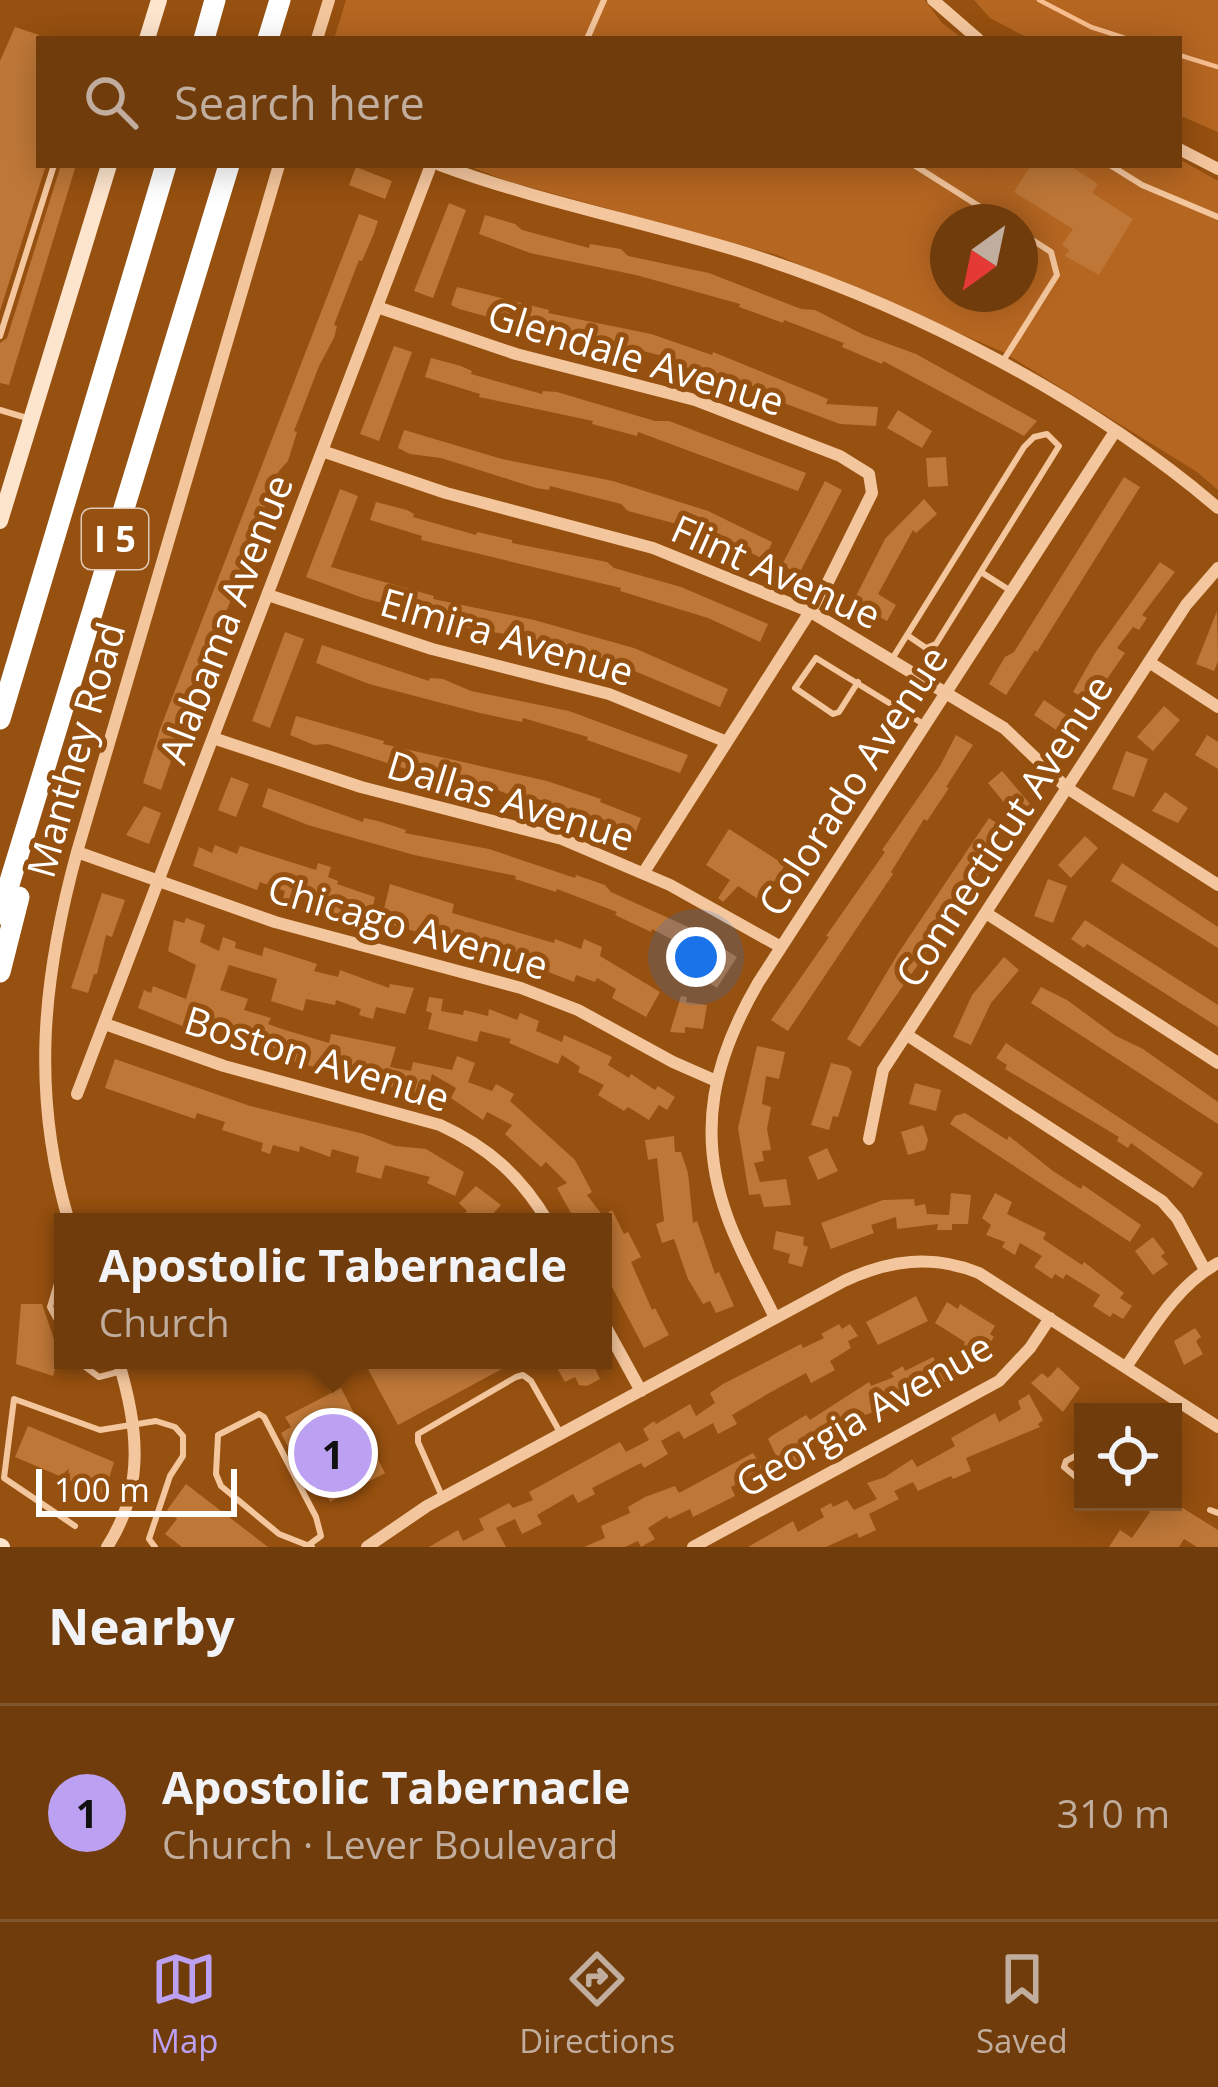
<!DOCTYPE html>
<meta charset="utf-8">
<style>
body{margin:0;font-family:"Open Sans",sans-serif;background:#754314;color:#f1f3f6}
.controls{position:absolute;right:36px;bottom:36px;display:grid;overflow:hidden;border-radius:0px;box-shadow:0 6px 30px #0003}
.controls button{width:108px;height:108px;display:grid;place-items:center;padding:0;border:0;border-bottom:3px solid #82562c;background:#703c0b;color:#f1f3f6;font:60px sans-serif}
.compass{position:absolute;left:930px;top:204px;width:108px;height:108px;border-radius:50%;background:#703c0b;box-shadow:0 6px 30px #0003;rotate:213deg}
.scale{position:absolute;left:36px;bottom:30px;width:201px;box-sizing:border-box;padding-left:12px;border:6px solid #fff;border-top:0;font-size:33px;line-height:42px;white-space:nowrap;color:#fff;-webkit-text-stroke:9px #96500f;paint-order:stroke}
.you{position:absolute;left:696px;top:957px;width:42px;height:42px;margin:-30px;border:9px solid #fff;border-radius:50%;background:#1a73e8;box-shadow:0 0 0 18px #1a73e833}
.badge{display:grid;place-items:center;width:78px;height:78px;border-radius:50%;background:#bca0f2;color:#111;font-size:39px;font-weight:700}
.pin{position:absolute;translate:-50% -50%;border:6px solid #fff;box-shadow:0 3px 12px #0006}
.popup{position:absolute;left:54px;top:1213px;width:558px;height:156px;box-sizing:border-box;display:grid;place-content:center;border-radius:0px;background:#703c0b;filter:drop-shadow(0 3px 9px #0005);font-size:39px;white-space:nowrap;color:#c0ad9d}
.popup b{font-size:45px;color:#f1f3f6}
.popup::after{content:'';position:absolute;left:50%;top:100%;margin-left:-24px;border:24px solid transparent;border-top-color:#703c0b}
.list{margin:0;padding:0;list-style:none}
h2{display:flex;justify-content:space-between;align-items:center;height:156px;margin:0;padding:0 48px;font-size:51px}
h2 small{font-size:39px;font-weight:400;color:#c0ad9d}
.list li{display:grid;grid-template-columns:78px 1fr auto;gap:36px;align-items:center;box-sizing:border-box;height:216px;padding:0 48px;border-top:3px solid #82562c}
.list b{display:block;font-size:45px;white-space:nowrap}
.list p{margin:0;font-size:39px;white-space:nowrap;color:#c0ad9d}
.list em{font-size:39px;font-style:normal;color:#c0ad9d}
.icon{flex:none;width:66px;height:66px;fill:none;stroke:currentColor;stroke-width:2;stroke-linecap:round;stroke-linejoin:round}
.map{position:relative;flex:none;width:1218px;height:1547px;overflow:hidden}
.search{position:absolute;background:#703c0b;box-shadow:0 6px 30px #0003;left:36px;right:36px;top:36px;height:132px;display:flex;align-items:center;gap:30px;box-sizing:border-box;padding:0 42px;border-radius:0px;color:#c0ad9d;font-size:45px}
.sheet{height:372px;background:#703c0b}
nav{display:flex;justify-content:space-around;align-items:center;box-sizing:border-box;height:168px;border-top:3px solid #82562c;background:#703c0b;font-size:33px;color:#c0ad9d}
nav a{display:grid;justify-items:center;gap:6px}
nav .on{color:#bca0f2}
.map>svg:first-child{display:block}
</style>
<div class="map">
<svg width="1218" height="1547" viewBox="0 0 1218 1547">
<rect width="100%" height="100%" fill="#96500f"/>
<path fill="#b56621" fill-rule="evenodd" d="M346,0H925L942,23L963,39H334Z
M974,0H1218V132L1179,115V39H1030L990,18Z
M1179,159L1218,181V490L1197,472L1003,352L777,255L507,181L466,165H1179ZM948,222H1020V294H948Z"/>
<g fill="none" stroke-linecap="round" stroke-linejoin="round">
<path stroke="#f8be8f" stroke-width="4.5" d="M1039,0L1091,27L1128,39
M1179,55L1218,67"/>
</g>
<path fill="#be7737" d="M15,27L39,35V165H46L0,311V61Z
M61,165H76L9,385L0,383V343L7,338Z
M1031,165H1069L1098,184L1092,193L1133,219L1099,275L1065,256L1069,250L1062,245L1073,229L1014,192Z
M356,167L392,181L385,199L349,185Z
M449,203L466,210L433,298L414,291Z
M359,214L378,221L374,233L362,261L359,260L334,325L337,326L334,338L319,366L294,431L297,432L288,461L279,471L253,537L257,538L254,550L222,620L212,660L201,684L198,683L161,790L143,783L160,729Z
M485,215L515,224L522,230L589,248L590,244L621,249L628,256L709,273L801,309L815,310L864,335L916,354L1037,421L1024,436L883,361L882,364L842,347L844,343L784,320L783,323L739,307L740,304L636,275L530,253L479,234Z
M457,287L549,310L548,313L651,334L712,355L713,352L828,399L826,404L878,407L876,426L840,424L789,405L771,397L773,393L693,366L692,369L658,359L659,355L595,339L594,343L581,342L459,309L451,305Z
M394,346L412,352L379,441L360,434Z
M431,358L461,366L472,371L471,374L542,394L543,391L557,392L655,421H669L806,473L798,491L638,432L637,436L592,424L593,421L479,397L480,394L425,377Z
M898,410L932,431L922,448L887,428Z
M404,430L502,459L613,481L708,511L772,542L765,560L714,534L628,511L621,504L550,486L549,490L536,488L441,458L410,454L398,448Z
M946,457L948,486L928,487L926,458Z
M1124,477L1140,487L1037,652L1035,650L1006,695L989,684L996,672L1005,657L1014,652Z
M825,481L842,490L799,574L782,565Z
M340,489L358,496L331,567L434,596L433,599L534,620L634,648L728,689L720,707L606,659L543,645L544,641L448,624L441,618L363,598L306,577Z
M924,499L937,514L916,533L913,530L878,594L896,605L887,621L853,602L885,539Z
M376,502L407,510L414,514L413,517L476,535L477,532L512,540V543L607,562L614,568L681,587L768,624L760,642L708,618L620,591L621,588L421,540L422,536L370,520Z
M1160,562L1175,572L1142,615L1147,618L1139,630L1133,627L1117,648L1125,653L1100,689L1095,686L1087,700L1073,692L1095,653Z
M1217,611L1218,661L1214,671L1196,664Z
M285,632L304,639L270,728L252,721Z
M322,645L429,681L430,678L443,679L471,691L569,711L688,755L680,773L587,740L588,737L523,718L522,722L480,713L369,684L316,663Z
M1044,700L1078,723L1068,738L1034,715Z
M1164,706L1180,720L1153,751L1137,737Z
M296,716L384,741L383,744L547,781L601,799L600,802L641,818L634,836L607,825L608,821L528,796V799L515,797L490,787L425,775L328,744L314,745L290,735Z
M956,735L973,745L946,787L949,788L927,821L924,819L891,872L893,874L788,1031L771,1020L829,937L826,936L885,852L882,850L940,766Z
M1207,735L1218,742V769L1195,755Z
M1126,751L1148,759L1134,797L1112,789Z
M1002,771L1030,804L1015,816L988,783Z
M231,777L249,784L236,817L218,810Z
M268,788L363,822L364,818L378,821L406,830L405,833L489,849L575,878L576,875L605,885L611,892L695,930L686,947L652,929L651,932L615,915L617,912L557,889L556,892L515,879L516,876L414,855L308,825L262,807Z
M1165,792L1188,808L1178,823L1152,811Z
M144,806L161,813L149,844L126,835Z
M989,818L1004,828L977,871L979,872L952,914L944,921L940,918L922,945L929,949L860,1047L847,1039L899,952Z
M729,829L785,865L761,901L738,886L723,902L718,898L730,880L706,865Z
M1085,836L1098,848L1071,878L1058,865Z
M215,845L237,854L240,846L316,870L318,863L331,867L328,877L338,881L337,884L375,897L369,923L320,910L323,904L301,895L299,903L283,898L285,891L260,882L257,890L193,866L199,847L212,853Z
M1122,863L1218,927V948L1111,881Z
M1048,879L1067,886L1053,923L1034,916Z
M390,884L454,904L452,913L554,943L555,939L581,949L584,939L602,947L600,956L660,992L646,1017L612,998L616,989L597,978L595,982L576,975L574,982L523,962L525,954L502,948L500,957L452,943L454,934L429,929L428,935L393,925L395,913L384,909Z
M102,893L125,900L112,937L106,935L97,974H94L88,993L71,988Z
M186,918L205,925L200,942L219,951L223,937L236,942L235,948L262,956L264,947L317,964L314,971L338,977L340,970L389,988L390,984L414,988L405,1014L376,1007L373,1019L359,1015L361,1009L336,1000L335,1005L306,999L303,1011L271,1001L277,979L229,965L220,990L248,999L244,1010L271,1018L268,1024L285,1030L329,1043L331,1034L396,1047L390,1067L411,1071L413,1062L452,1070L457,1056L475,1063L468,1082L492,1091L496,1084L514,1094L510,1101L575,1160L592,1192L587,1195L603,1216L612,1210L624,1234L628,1232L641,1257L631,1262L652,1310L655,1308L669,1335L644,1348L603,1270V1222H576L557,1188L567,1183L546,1162L541,1167L505,1134L512,1125L487,1112L483,1120L451,1098L456,1088L432,1074L427,1095L377,1084L379,1076L352,1067L335,1065L334,1072L283,1059L285,1052L262,1044L261,1052L245,1047L247,1042L227,1037L231,1026L209,1018L206,1026L195,1022L187,1028L138,1008L144,990L151,993L153,986L186,999L196,965L168,951L174,920L184,923Z
M1085,920L1218,1005V1027L1087,944L1084,948L1071,939Z
M696,931L737,957L717,988L700,977L710,961L691,950Z
M1004,957L1019,970L991,1003L971,1045L953,1037L972,995Z
M1041,987L1067,1000L1116,1036L1143,1049L1218,1102V1124L1031,1003Z
M681,996L687,997L686,1002L707,1005L703,1029L685,1027V1033L670,1032Z
M429,997L443,999L441,1011L463,1015L464,1010L488,1016L489,1009L517,1020L520,1013L539,1021L536,1031L562,1042L564,1035L589,1046L612,1057L608,1065L629,1078L631,1074L655,1090L658,1086L675,1097L667,1110L659,1105L649,1120L628,1107L624,1111L598,1095L604,1085L578,1072L580,1067L562,1055L558,1064L509,1043L511,1039L480,1031L477,1042L428,1029L432,1013L426,1011Z
M1006,1043L1203,1173L1193,1188L1131,1143L1128,1148L1117,1141L1119,1137L1005,1069L1007,1065L996,1058Z
M757,1046L785,1052L779,1079L766,1076L762,1104L771,1107L767,1129L771,1150L762,1151L764,1161L754,1163L760,1182L786,1179L791,1205L764,1207L760,1194L749,1195L738,1128Z
M115,1059L250,1106L364,1134L395,1146L426,1149L464,1172L455,1196L427,1183L430,1177L385,1165L381,1179L356,1172L359,1157L332,1149L330,1157L300,1146L299,1152L273,1145L270,1154L261,1151L263,1143L222,1130L225,1122L197,1113L195,1119L105,1088Z
M831,1063L848,1067L852,1072L838,1117L833,1116L829,1130L811,1125Z
M915,1083L941,1090L936,1111L909,1104Z
M965,1113L1007,1140L1009,1136L1053,1171L1081,1189L1083,1185L1141,1225L1130,1242L950,1124L955,1116Z
M923,1125L928,1140L925,1150L908,1155L901,1132Z
M674,1136L675,1152H681L688,1173L693,1223L697,1221L715,1274L719,1272L734,1306L716,1313L710,1301L703,1304L688,1279L674,1239L662,1243L656,1224L664,1221L657,1158L648,1160L645,1140Z
M827,1148L838,1171L818,1180L808,1157Z
M476,1186L501,1205L485,1222H468L462,1216L467,1211L459,1203Z
M951,1193L971,1195L968,1224H952V1230H937L938,1224L897,1229L896,1217L871,1225L874,1233L831,1249L821,1223L883,1200L914,1199L915,1206L925,1204L927,1214L949,1215Z
M995,1193L1012,1202L1007,1214L1046,1233L1043,1239L1082,1265L1084,1262L1124,1293L1120,1298L1132,1306L1123,1319L1113,1313L1110,1317L1093,1306L1100,1295L1066,1274L1063,1279L1055,1274L1052,1279L1034,1267L1042,1256L1020,1243L1015,1255L1002,1247L1005,1242L986,1235L991,1225L982,1218Z
M776,1231L804,1237L803,1245L808,1247L802,1267L788,1263L790,1254L773,1249Z
M1153,1237L1165,1253L1161,1256L1168,1264L1153,1275L1135,1251Z
M916,1296L928,1321L878,1345L866,1322Z
M947,1302L958,1309L960,1304L995,1326L990,1334L994,1337L977,1360L961,1350L965,1342L935,1323Z
M21,1304H42L59,1354L53,1376L16,1364Z
M839,1324L842,1329L850,1324L858,1336L848,1341L851,1348L830,1361L835,1370L811,1383L806,1373L771,1392L732,1415L737,1424L718,1434L713,1423L684,1439L679,1431L661,1441L668,1454L644,1468L641,1463L592,1488L595,1494L578,1503L573,1494L537,1515L542,1524L522,1534L515,1519L496,1528L506,1547H429L458,1530L463,1541L484,1530L479,1519L509,1503L513,1508L533,1500L529,1492L620,1442L626,1452L649,1440L643,1429L654,1421L656,1424L690,1404L696,1416L715,1403L710,1393L723,1384L801,1344L803,1348L824,1338L821,1334Z
M1195,1328L1201,1337L1196,1341L1203,1354L1184,1365L1174,1341Z
M933,1357L940,1367L950,1362L955,1372L945,1376L948,1380L929,1390L927,1385L882,1416L880,1410L865,1415L863,1412L845,1423L850,1432L821,1449L817,1442L798,1452L802,1459L783,1470L768,1439L773,1435L806,1415L810,1420L869,1382L871,1386L894,1377L891,1373L903,1366L905,1371Z
M363,1360H519L398,1425Z
M562,1360H591L600,1379L587,1386L579,1385L575,1377L565,1382L555,1364Z
M1058,1367L1080,1388L1063,1412L1031,1383L1042,1373L1048,1378Z
M341,1388L385,1473L330,1502L322,1485L311,1491L281,1433L291,1427L285,1417Z
M1029,1394L1043,1420L1038,1424L1040,1427L966,1458L971,1471L953,1479L951,1476L918,1491L913,1482L894,1491L899,1499L869,1514L876,1530L859,1538L857,1533L826,1547H748L793,1521L798,1532L824,1517L820,1509L831,1503L833,1507L847,1500L854,1510L877,1499L867,1483L885,1477L912,1459L917,1467L941,1454L955,1446L951,1438L995,1413L999,1422L1021,1409L1018,1401Z
M28,1426L114,1462L104,1495L15,1457Z
M753,1453L768,1477L759,1482L754,1476L731,1487L735,1496L693,1517L690,1509L669,1519L667,1516L648,1528L655,1539L641,1547L638,1541L625,1547H584L605,1538L601,1526L630,1513L628,1507L645,1497L675,1486L679,1493Z
M186,1484L268,1547H182L165,1534L177,1519L167,1510Z
M1134,1502H1173L1218,1530V1547H1197L1184,1539L1179,1547H1109L1120,1530L1132,1538L1150,1512Z"/>
<g fill="none" stroke-linecap="round" stroke-linejoin="round">
<path stroke="#f4c69d" stroke-width="6" d="M587,39L604,0
M914,165L1004,222
M1110,165L1142,185L1218,217
M0,336L54,165
M1003,361L1057,275L1051,252L1020,232
M0,410L27,418
M981,572L1011,591
M892,659L907,635L1024,447L1034,437L1047,434L1059,446L936,644L926,648L907,635
M858,682L839,712L833,714L795,688L816,658L925,725
M63,1263L50,1307L63,1331
M76,1360L99,1377L118,1372
M1083,1452L1066,1461L1064,1467L1083,1483
M441,1494L418,1442V1434L516,1377L523,1375L531,1381L561,1434
M1210,1510L1218,1513
M75,1526L4,1478L14,1399L100,1430L156,1421L175,1427L183,1436V1456L170,1476L149,1539L155,1547
M310,1544L321,1536L316,1517L264,1417L259,1414L218,1435L216,1474L221,1486L279,1534L312,1547"/>
<path stroke="#f4c69d" stroke-width="12" d="M933,0L978,39
M317,39L329,0
M1179,149L1218,169
M440,165C543,203 651,223 755,256C917,309 1089,398 1218,508
M377,307L516,354L695,400L840,456L869,474L872,493L825,588L644,872
M322,451L446,493L653,548L811,612L1004,728L1067,788L1218,885
M268,595L432,649L609,694L727,742
M1149,662L1218,707
M213,738L361,787L562,839L670,885L781,947
M77,852L275,922L521,988L578,1010L673,1062L714,1080
M986,913L1218,1063
M105,1024L224,1066L440,1125C488,1147 521,1176 548,1222
M907,1035L1162,1201L1177,1218L1205,1270
M77,1094L431,165
M869,1139L883,1070L1186,605L1218,568
M69,1222C31,1094 42,980 77,852L279,165
M775,1318C759,1284 739,1251 727,1216C696,1130 714,1059 758,983L1114,433
M603,1322L641,1391
M1126,1367C1152,1329 1177,1285 1218,1263
M107,1547C146,1487 138,1425 118,1360
M367,1547L427,1506L844,1281C889,1260 932,1254 979,1273L1218,1427
M693,1547L999,1381L1030,1348L1050,1318"/>
<path stroke="#fde5cd" stroke-width="16" d="M147,39L159,0
M0,521L109,165
M0,1546L2,1547"/>
<path stroke="#fff" stroke-width="21" d="M204,39L215,0
M268,39L280,0
M0,719L166,165
M0,914L229,165
M0,972L19,897"/>
</g>
<g text-anchor="middle" stroke-width="10" stroke-linejoin="round" paint-order="stroke">
<rect fill="#96500f" stroke="#e0cab7" stroke-width="3" x="82" y="509" width="66" height="60" rx="9"/>
<g font-size="36" font-weight="bold" fill="#fff">
<text x="115" y="552">I 5</text>
</g>
<g font-size="39" fill="#fff" stroke="#96500f">
<text transform="translate(636 358) rotate(17)" y="14">Glendale Avenue</text>
<text transform="translate(776 572) rotate(24)" y="14">Flint Avenue</text>
<text transform="translate(226 619) rotate(-69)" y="14">Alabama Avenue</text>
<text transform="translate(507 637) rotate(16)" y="14">Elmira Avenue</text>
<text transform="translate(76 750) rotate(-74)" y="14">Manthey Road</text>
<text transform="translate(853 781) rotate(-57)" y="14">Colorado Avenue</text>
<text transform="translate(511 801) rotate(17)" y="14">Dallas Avenue</text>
<text transform="translate(1004 831) rotate(-57)" y="14">Connecticut Avenue</text>
<text transform="translate(408 927) rotate(16)" y="14">Chicago Avenue</text>
<text transform="translate(317 1059) rotate(17)" y="14">Boston Avenue</text>
<text transform="translate(864 1415) rotate(-30)" y="14">Georgia Avenue</text>
</g>
</g>
</svg>
<div class="controls">
<button><svg class="icon" aria-label="locate" viewBox="0 0 24 24"><circle cx="12" cy="12" r="6"/><path d="M12 2v4M12 18v4M2 12h4M18 12h4"/></svg></button>
</div>
<svg class="compass" viewBox="-18 -18 36 36"><path d="M0-13l5 13h-10z" fill="#e53935"/><path d="M0 13l5-13h-10z" fill="#c0ad9d"/></svg>
<div class="scale">100 m</div>
<div class="you"></div>
<div class="pin badge" style="left:333px;top:1453px">1</div>
<div class="popup"><b>Apostolic Tabernacle</b>Church</div>
<div class="search"><svg class="icon" aria-label="search" viewBox="0 0 24 24"><circle cx="10" cy="10" r="6"/><path d="M15 15l6 6"/></svg>Search here</div>
</div>
<section class="sheet">
<h2>Nearby<small></small></h2>
<ul class="list">
<li><span class="badge">1</span><div><b>Apostolic Tabernacle</b><p>Church · Lever Boulevard</p></div><em>310 m</em></li>
</ul>
</section>
<nav>
<a class="on"><svg class="icon" aria-label="map" viewBox="0 0 24 24"><path d="M3 6l6-2 6 2 6-2v14l-6 2-6-2-6 2zM9 4v14M15 6v14"/></svg>Map</a>
<a><svg class="icon" aria-label="directions" viewBox="0 0 24 24"><path d="M12 3l9 9-9 9-9-9zM9 14v-3h6M13 9l2 2-2 2"/></svg>Directions</a>
<a><svg class="icon" aria-label="saved" viewBox="0 0 24 24"><path d="M7 4h10v16l-5-4-5 4z"/></svg>Saved</a>
</nav>
